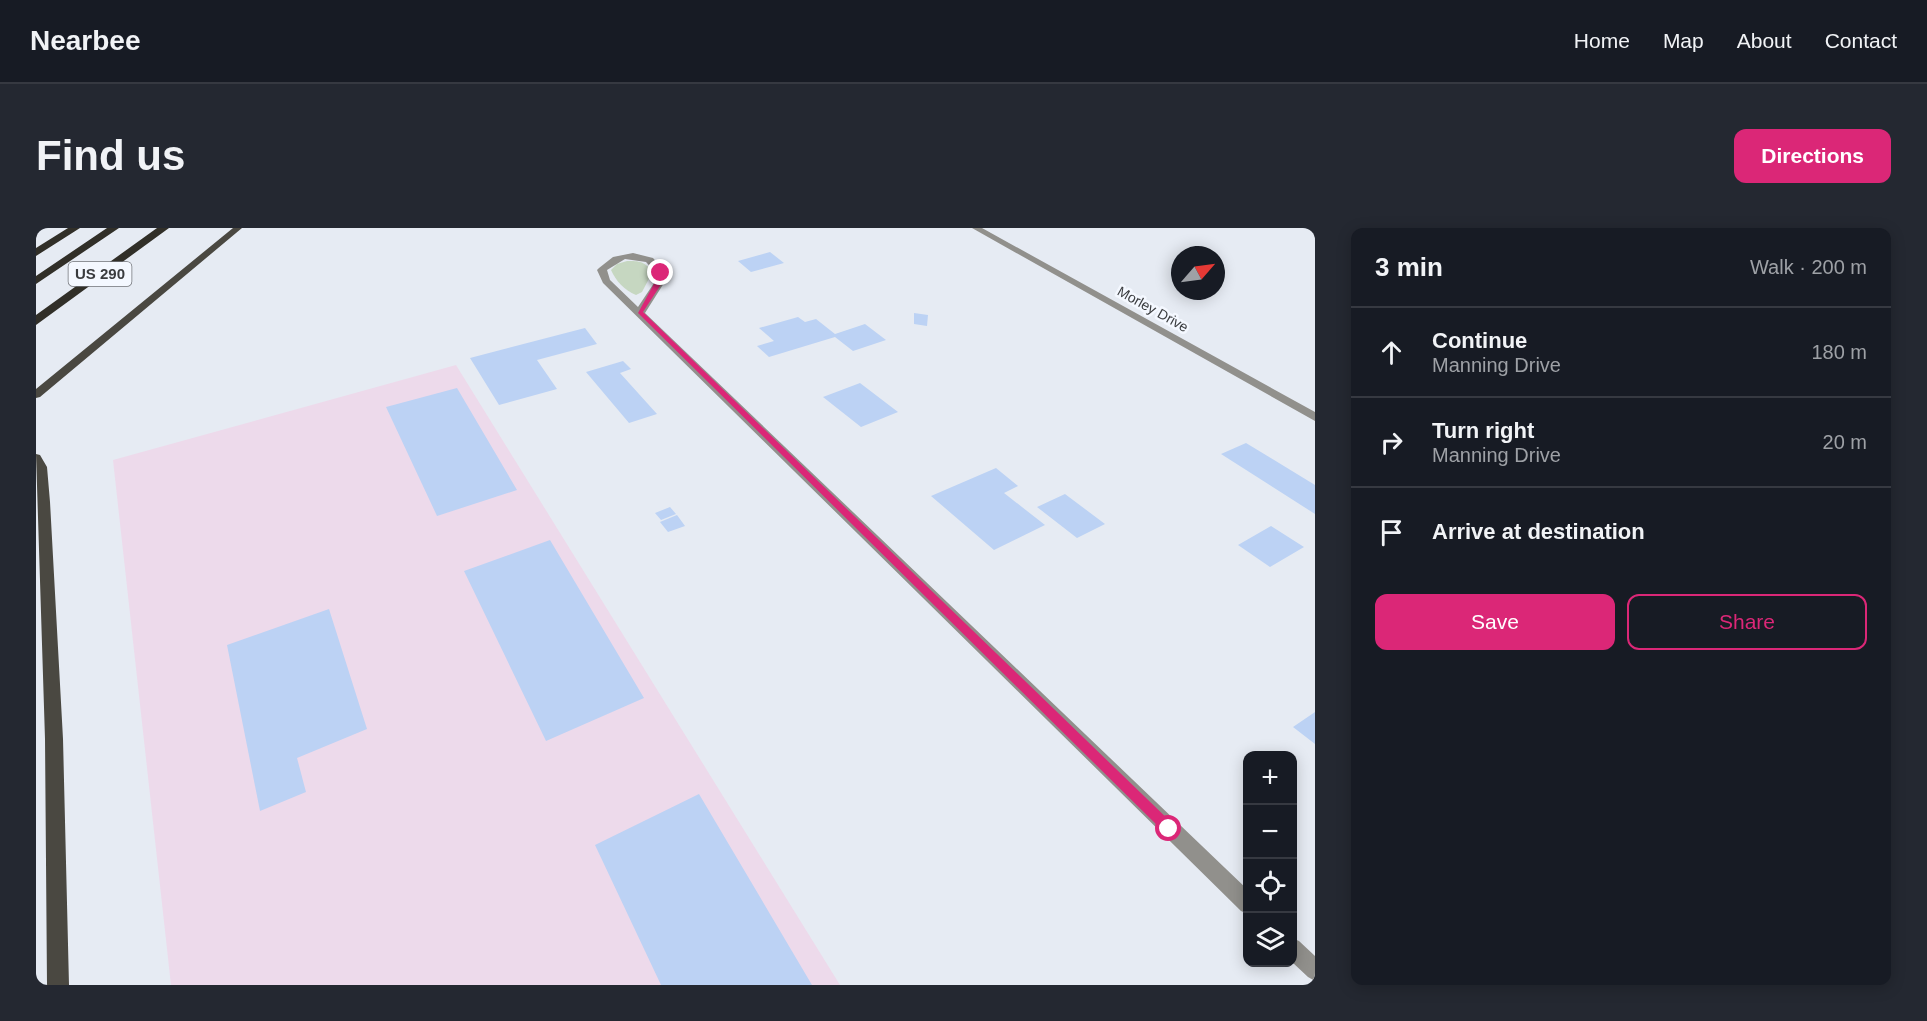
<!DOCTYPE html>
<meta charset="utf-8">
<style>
body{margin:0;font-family:Arial,sans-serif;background:#242831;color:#f1f3f6}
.controls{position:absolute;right:18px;bottom:18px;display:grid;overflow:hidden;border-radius:12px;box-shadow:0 3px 15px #0003}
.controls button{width:54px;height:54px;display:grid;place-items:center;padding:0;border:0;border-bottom:2px solid #363941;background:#171b24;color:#f1f3f6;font:30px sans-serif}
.compass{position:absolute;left:1135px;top:18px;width:54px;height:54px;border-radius:50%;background:#171b24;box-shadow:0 3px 15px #0003;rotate:62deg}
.stop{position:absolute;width:18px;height:18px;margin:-14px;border:4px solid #db2777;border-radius:50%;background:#fff}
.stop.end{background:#db2777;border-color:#fff;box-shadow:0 2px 6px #0008}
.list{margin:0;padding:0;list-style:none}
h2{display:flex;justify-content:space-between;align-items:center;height:78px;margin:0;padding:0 24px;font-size:26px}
h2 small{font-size:20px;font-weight:400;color:#9ea1a6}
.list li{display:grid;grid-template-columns:39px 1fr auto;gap:18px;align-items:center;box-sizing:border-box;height:90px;padding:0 24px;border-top:2px solid #363941}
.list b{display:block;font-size:22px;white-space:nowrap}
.list p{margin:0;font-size:20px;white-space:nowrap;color:#9ea1a6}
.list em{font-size:20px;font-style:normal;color:#9ea1a6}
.actions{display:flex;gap:12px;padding:18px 24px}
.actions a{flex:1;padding:14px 0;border:2px solid #db2777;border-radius:12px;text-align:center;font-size:21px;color:#db2777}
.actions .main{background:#db2777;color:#fff}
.icon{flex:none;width:33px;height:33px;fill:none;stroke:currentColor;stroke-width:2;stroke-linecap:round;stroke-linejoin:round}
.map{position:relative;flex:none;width:1279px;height:757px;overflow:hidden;border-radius:12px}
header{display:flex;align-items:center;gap:36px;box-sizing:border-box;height:84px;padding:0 30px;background:#171b24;border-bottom:2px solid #363941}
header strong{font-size:28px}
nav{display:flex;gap:33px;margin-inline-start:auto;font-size:21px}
.intro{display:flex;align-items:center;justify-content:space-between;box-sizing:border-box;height:144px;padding:0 36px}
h1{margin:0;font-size:42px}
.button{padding:15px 27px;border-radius:12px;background:#db2777;color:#fff;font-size:21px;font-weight:700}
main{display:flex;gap:36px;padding:0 36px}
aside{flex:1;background:#171b24;border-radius:12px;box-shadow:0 3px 15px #0003}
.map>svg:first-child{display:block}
</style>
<header>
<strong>Nearbee</strong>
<nav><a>Home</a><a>Map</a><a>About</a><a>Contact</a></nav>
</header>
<div class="intro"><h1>Find us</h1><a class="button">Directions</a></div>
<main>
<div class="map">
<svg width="1279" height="757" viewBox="0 0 1279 757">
<rect width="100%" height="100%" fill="#e6ebf3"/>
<path fill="#eddaeb" d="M420,137L804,757H135L77,232Z"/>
<path fill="#c6d7c1" d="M591,33C603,33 610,33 616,45L606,64L600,67C588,62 580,53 575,42L581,36Z"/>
<path fill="#bcd2f4" d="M734,24L748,35L715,44L702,33Z
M878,85L892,87L891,98L878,96Z
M762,89L769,94L780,91L799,106L829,96L850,112L817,123L799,109L733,129L721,118L738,113L723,100Z
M549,100L561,116L501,132L521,161L463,177L434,130Z
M587,133L595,141L584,145L621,186L593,195L550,144Z
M824,155L862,184L825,199L787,169Z
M421,160L481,262L401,288L350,179Z
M1210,215L1279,257V286L1185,226Z
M960,240L982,258L968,265L1009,297L958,322L895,268Z
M1029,266L1069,296L1041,310L1001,279Z
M634,279L640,286L625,292L619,285Z
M641,287L649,298L632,304L624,294Z
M1235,298L1268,319L1234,339L1202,317Z
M514,312L608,470L510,513L428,343Z
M293,381L331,501L261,530L270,564L224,583L191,417Z
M1279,484V516L1257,499Z
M663,566L776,757H625L559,617Z"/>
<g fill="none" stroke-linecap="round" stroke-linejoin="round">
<path fill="#91908c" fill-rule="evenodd" d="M936,0H946L1279,184V193Z
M597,25L617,30L630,45L628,55L609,85L1212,662V686L1205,683L567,55L561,42L563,40L577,29ZM589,31L610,34L620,45L618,55L602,79L574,52L571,42Z
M1256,710L1263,713L1279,728V753L1272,749L1256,734Z"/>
<path fill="#4a4841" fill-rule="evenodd" d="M197,0H206L4,169L0,170V161Z
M0,226L4,227L11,239L14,274L27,511L33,757H11L9,511Z"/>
<path fill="#312f28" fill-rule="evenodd" d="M32,0H44L0,28V20Z
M71,0H83L0,56V48Z
M121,0H133L0,97V87Z"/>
</g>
<path fill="#db2777" d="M625,43L628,45L626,55L607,84L1138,597V605H1129L602,85Z"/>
<g text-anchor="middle" stroke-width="5" stroke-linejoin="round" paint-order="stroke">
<g font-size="14" fill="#3a3c3f" stroke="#f4f8ff">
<text transform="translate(1117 81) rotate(29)" y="5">Morley Drive</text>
</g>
<rect fill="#f4f8ff" stroke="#727479" stroke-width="1.5" x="32.5" y="34" width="63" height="24" rx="4.5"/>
<g font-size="15" font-weight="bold" fill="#3a3c3f">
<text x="64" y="51">US 290</text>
</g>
</g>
</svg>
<div class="controls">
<button>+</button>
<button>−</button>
<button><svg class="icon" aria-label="locate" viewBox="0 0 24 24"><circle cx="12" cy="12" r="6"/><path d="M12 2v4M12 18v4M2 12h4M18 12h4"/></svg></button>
<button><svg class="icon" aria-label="layers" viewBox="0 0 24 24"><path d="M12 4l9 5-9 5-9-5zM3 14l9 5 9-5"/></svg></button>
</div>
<svg class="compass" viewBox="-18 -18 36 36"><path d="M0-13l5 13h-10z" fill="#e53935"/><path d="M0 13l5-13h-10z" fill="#9ea1a6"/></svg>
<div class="stop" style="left:1133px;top:601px"></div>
<div class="stop end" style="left:625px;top:45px"></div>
</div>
<aside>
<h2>3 min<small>Walk · 200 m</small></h2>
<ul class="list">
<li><svg class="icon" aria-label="ahead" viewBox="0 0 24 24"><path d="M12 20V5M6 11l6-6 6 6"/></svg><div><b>Continue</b><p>Manning Drive</p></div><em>180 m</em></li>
<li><svg class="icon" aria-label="right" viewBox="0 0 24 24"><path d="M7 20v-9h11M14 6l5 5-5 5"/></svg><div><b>Turn right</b><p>Manning Drive</p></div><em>20 m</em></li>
<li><svg class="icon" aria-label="arrive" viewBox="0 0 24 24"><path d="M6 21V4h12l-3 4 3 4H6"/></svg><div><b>Arrive at destination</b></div></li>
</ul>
<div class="actions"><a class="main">Save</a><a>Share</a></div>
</aside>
</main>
